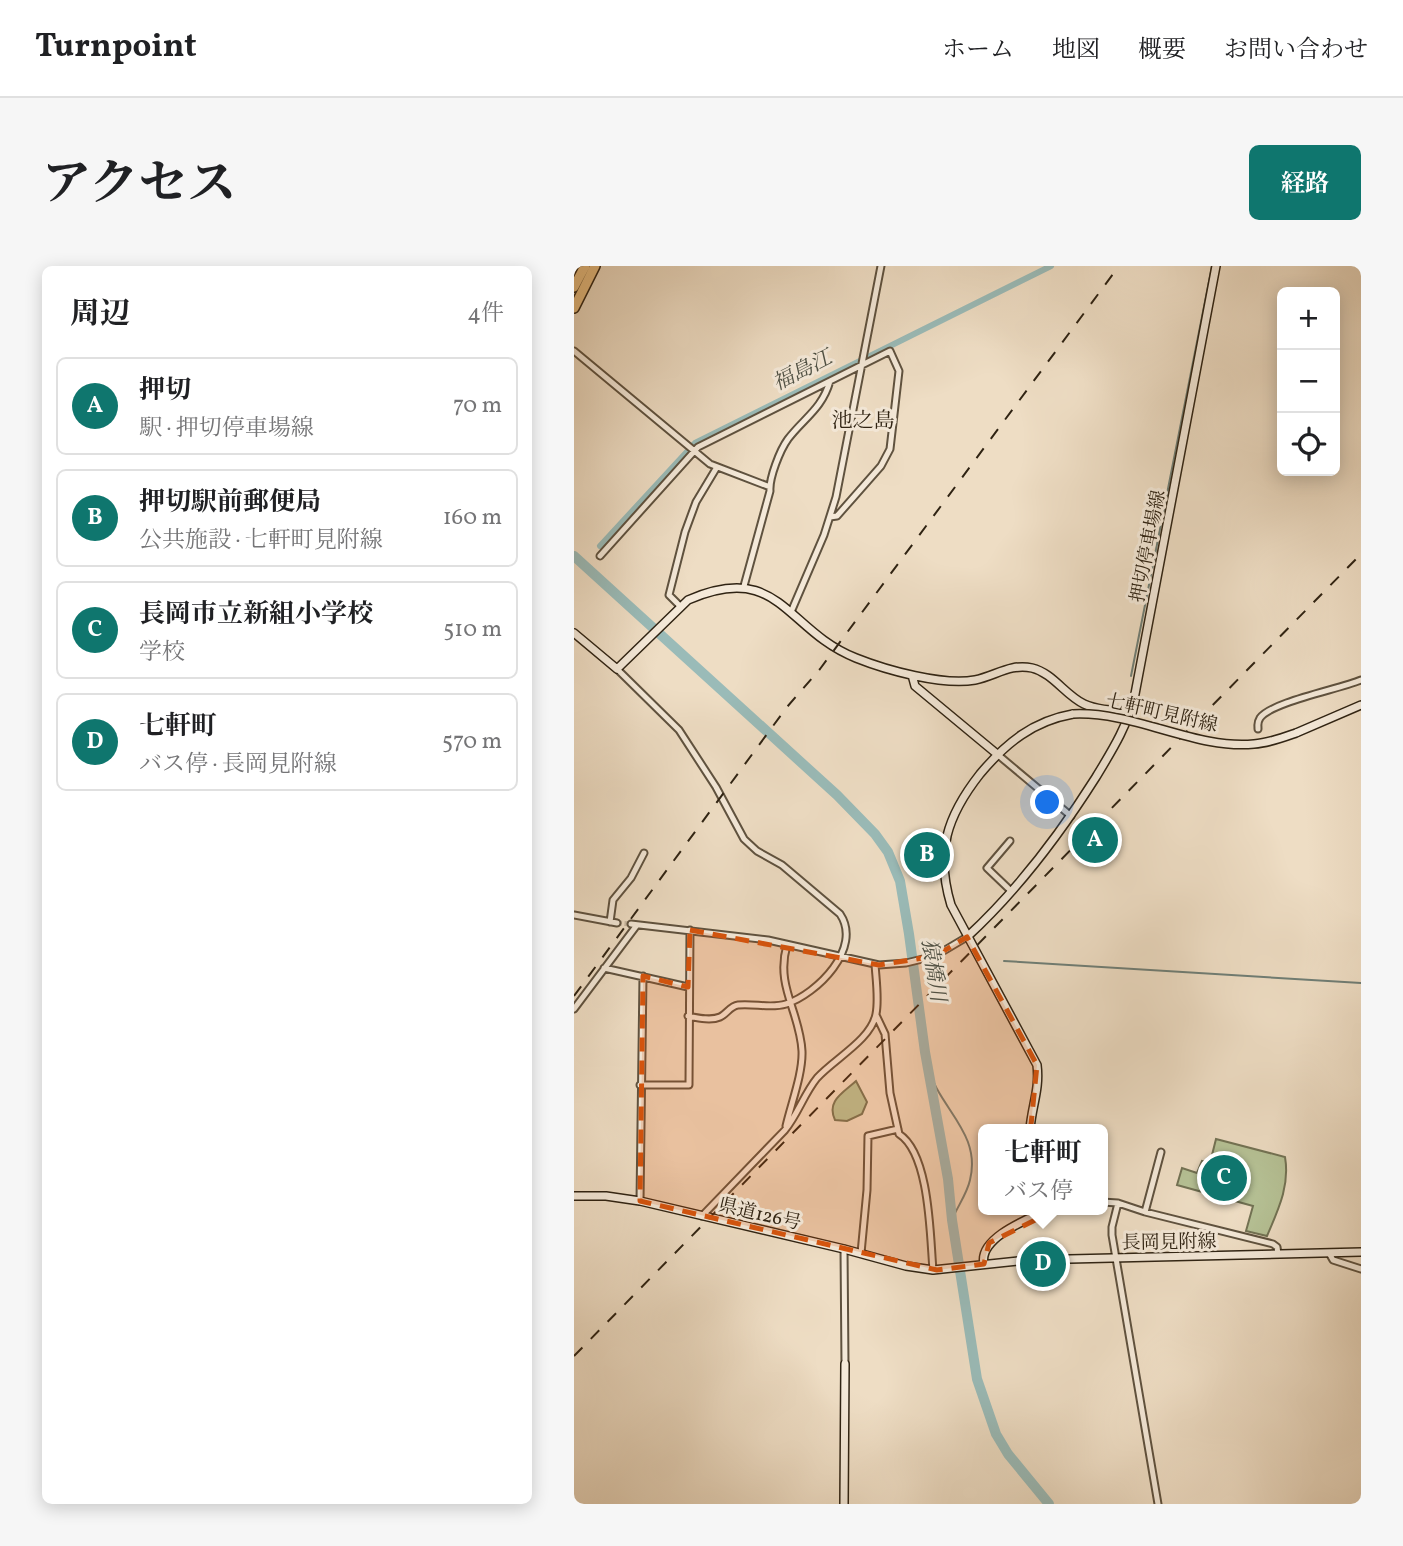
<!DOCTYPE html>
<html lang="ja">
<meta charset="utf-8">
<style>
body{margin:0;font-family:Vollkorn,"Noto Serif JP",serif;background:#f6f6f6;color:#202124}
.controls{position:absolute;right:21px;top:21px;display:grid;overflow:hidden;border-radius:10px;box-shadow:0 4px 18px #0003}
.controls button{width:63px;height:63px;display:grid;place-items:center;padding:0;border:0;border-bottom:2px solid #e0e0e0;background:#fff;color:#202124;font:35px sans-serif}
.you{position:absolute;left:474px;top:537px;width:24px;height:24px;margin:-18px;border:5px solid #fff;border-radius:50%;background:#1a73e8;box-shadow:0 0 0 10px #1a73e833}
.badge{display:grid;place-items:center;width:46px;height:46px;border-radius:50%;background:#0f766e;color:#fff;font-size:23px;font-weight:700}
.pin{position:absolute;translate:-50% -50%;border:4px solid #fff;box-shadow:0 2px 7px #0006}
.popup{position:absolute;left:404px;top:858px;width:130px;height:91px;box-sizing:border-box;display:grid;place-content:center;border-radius:10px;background:#fff;filter:drop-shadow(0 2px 5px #0005);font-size:23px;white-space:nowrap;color:#757577}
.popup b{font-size:26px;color:#202124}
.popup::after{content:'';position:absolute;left:50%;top:100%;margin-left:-14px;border:14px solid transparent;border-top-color:#fff}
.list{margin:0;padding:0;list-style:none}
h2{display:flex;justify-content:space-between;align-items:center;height:91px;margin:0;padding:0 28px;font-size:30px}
h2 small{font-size:23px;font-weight:400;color:#757577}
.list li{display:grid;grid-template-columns:46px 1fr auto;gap:21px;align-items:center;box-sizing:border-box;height:98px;margin:0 14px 14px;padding:0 14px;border:2px solid #e0e0e0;border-radius:10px}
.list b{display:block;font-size:26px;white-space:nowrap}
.list p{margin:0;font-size:23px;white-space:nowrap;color:#757577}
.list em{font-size:23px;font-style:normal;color:#757577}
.icon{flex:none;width:38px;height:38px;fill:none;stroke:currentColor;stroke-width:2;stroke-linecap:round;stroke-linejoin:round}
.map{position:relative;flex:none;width:787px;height:1238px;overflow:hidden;border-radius:10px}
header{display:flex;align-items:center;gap:42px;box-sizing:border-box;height:98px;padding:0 35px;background:#fff;border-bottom:2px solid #e0e0e0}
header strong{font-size:33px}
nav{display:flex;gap:38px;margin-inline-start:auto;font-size:24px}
.intro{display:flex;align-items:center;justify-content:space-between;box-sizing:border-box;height:168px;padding:0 42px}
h1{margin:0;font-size:49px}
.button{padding:18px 32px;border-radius:10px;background:#0f766e;color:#fff;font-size:24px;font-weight:700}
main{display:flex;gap:42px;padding:0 42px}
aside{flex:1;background:#fff;border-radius:10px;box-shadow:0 4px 18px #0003}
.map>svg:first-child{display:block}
</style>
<header>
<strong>Turnpoint</strong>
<nav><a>ホーム</a><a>地図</a><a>概要</a><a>お問い合わせ</a></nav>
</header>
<div class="intro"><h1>アクセス</h1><a class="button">経路</a></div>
<main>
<aside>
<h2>周辺<small>4件</small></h2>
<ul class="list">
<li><span class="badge">A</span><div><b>押切</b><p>駅 · 押切停車場線</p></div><em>70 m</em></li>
<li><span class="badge">B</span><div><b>押切駅前郵便局</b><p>公共施設 · 七軒町見附線</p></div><em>160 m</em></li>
<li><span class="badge">C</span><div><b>長岡市立新組小学校</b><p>学校</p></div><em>510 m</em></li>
<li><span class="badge">D</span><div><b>七軒町</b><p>バス停 · 長岡見附線</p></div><em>570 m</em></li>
</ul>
</aside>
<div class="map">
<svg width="787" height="1238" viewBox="0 0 787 1238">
<rect width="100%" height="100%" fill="#eeddc4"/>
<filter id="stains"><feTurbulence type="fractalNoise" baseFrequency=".00286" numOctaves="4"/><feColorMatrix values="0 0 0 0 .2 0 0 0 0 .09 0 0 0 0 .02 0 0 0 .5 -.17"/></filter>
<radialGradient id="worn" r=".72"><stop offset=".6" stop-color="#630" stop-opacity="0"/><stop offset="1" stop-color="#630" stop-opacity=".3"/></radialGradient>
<path fill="#b6c296" stroke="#727254" stroke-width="2" d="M282,815L293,836L288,848L273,855L261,854C252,835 269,827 282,815Z
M642,873L711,891C716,920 704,944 693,970L672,965L679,940L603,919L608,902L623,907L628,895L636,897Z"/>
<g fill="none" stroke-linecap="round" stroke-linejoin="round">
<path stroke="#6f7e76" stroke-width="2" d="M557,410L638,0
M430,695L787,717
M354,800C363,841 408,866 396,914C393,928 383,941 378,954"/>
<path stroke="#9abbb8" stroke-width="6" d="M26,280L121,177L477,0
M0,293L2,291"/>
<path stroke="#9abbb8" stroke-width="10" d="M0,290L263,529L301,568L314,586L326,615L335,668L351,786L374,913L378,954L403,1113L422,1168L434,1188L475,1238"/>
<path stroke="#c8b8a1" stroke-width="5" stroke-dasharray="5 2.5" stroke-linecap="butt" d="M43,657L57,658"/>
<g stroke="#5f523f" stroke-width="9">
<path id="street" d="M0,85L136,198L196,221
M26,290L124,181L316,85L325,105L316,183L307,200L278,233L263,250L256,251
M170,320L196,225C195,212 206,184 214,173C230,152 248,143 256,115
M106,340L95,329L111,266L122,236L143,201
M217,346L250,269L262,231L307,0
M43,403L105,464L142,521L170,573L183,585L208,599L266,648C289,682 243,728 212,738C196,743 180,737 164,739C156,740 153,748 146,751C137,755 124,752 114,750
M684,463C684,457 683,457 686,452C697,436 766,423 787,414
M423,488L497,550
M436,575L413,602L436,624
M0,649L43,657
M36,656L39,634L57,612L70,587
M57,658L194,674L305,699L332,697L361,690L393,671
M30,702L114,721
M0,743L63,659
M302,749L311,768L316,827L325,868C356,888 356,970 359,1004
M66,819H115L116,664
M212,860C217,838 229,807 228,785C226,746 201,720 213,679
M66,935L69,710
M528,936L544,937L571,946L699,978L703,981L704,988
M544,937L538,961V969L584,1238
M571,946L587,886
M128,950L211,864C224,848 230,828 243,812C260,793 297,774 302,748C305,733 302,714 301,698
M270,983L271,1098
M287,987L293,924L294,870L324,863
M755,987L759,994L787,1003"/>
</g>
<g stroke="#2f2313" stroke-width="10">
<path id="secondary" d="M0,367L43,403L114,334C206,294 211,364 282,392C312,404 369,420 401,414C421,410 437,397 458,402C479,407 491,429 510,438C523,444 543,445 557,445
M338,409L341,420L423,488
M722,467L787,439
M393,671C443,625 486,568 522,511C539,483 554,459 561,428L642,0
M456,863C458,839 466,823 463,799L377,639C361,586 373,550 406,508C432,477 459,455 499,448
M0,930H32L66,935L270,983L332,1000L359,1004L453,994L787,986
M410,998C404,972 454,953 473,944
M270,1238L271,1098"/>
</g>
<g stroke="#2f2313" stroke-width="12">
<path id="highway" d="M0,21L11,0
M0,42L21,0"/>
</g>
<use href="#street" stroke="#f4e9d9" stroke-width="5"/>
<use href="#secondary" stroke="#f4e9d9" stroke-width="7"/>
<use href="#highway" stroke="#e7be82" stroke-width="9"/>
<path stroke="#2f2313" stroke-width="2" stroke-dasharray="12 12" stroke-linecap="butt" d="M0,730L213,441L246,403L545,0
M0,1090L787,288"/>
<g stroke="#2f2313" stroke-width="10" stroke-linecap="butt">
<path id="secondary-bridge" d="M499,448C561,445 622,484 680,478C695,477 708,472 722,467"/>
</g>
<use href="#secondary-bridge" stroke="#f4e9d9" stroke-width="7"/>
</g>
<path fill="#d6540d" fill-opacity="0.2" stroke="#d6540d" stroke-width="5" stroke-dasharray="14 9" stroke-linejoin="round" d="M116,664L305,699L361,690L393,671L463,799L456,869L497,936L415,977L410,998L363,1004L66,935L69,710L114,721Z"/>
<g text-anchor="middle" stroke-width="6" stroke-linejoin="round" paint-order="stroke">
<g font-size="19" fill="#2f2313" stroke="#f4e9d9">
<text transform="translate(573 280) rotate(-79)" y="7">押切停車場線</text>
<text transform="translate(588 446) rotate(13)" y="7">七軒町見附線</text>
<text transform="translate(186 947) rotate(13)" y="7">県道126号</text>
<text transform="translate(595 975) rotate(-1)" y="7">長岡見附線</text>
</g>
<g font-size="21" font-style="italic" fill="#4f5145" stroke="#f4e9d9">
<text transform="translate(228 104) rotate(-27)" y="7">福島江</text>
<text transform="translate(360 704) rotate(81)" y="7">猿橋川</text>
</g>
<g font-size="21" fill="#2f2313" stroke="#f4e9d9">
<text x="289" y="161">池之島</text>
</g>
</g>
<rect width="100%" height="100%" filter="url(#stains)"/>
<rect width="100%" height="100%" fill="url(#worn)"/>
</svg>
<div class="controls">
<button>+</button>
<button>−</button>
<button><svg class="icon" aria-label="locate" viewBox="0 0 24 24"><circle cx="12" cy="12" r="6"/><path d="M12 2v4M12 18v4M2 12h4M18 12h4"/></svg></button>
</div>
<div class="you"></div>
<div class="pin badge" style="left:521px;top:574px">A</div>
<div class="pin badge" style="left:353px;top:589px">B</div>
<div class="pin badge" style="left:650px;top:912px">C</div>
<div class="pin badge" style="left:469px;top:998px">D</div>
<div class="popup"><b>七軒町</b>バス停</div>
</div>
</main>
